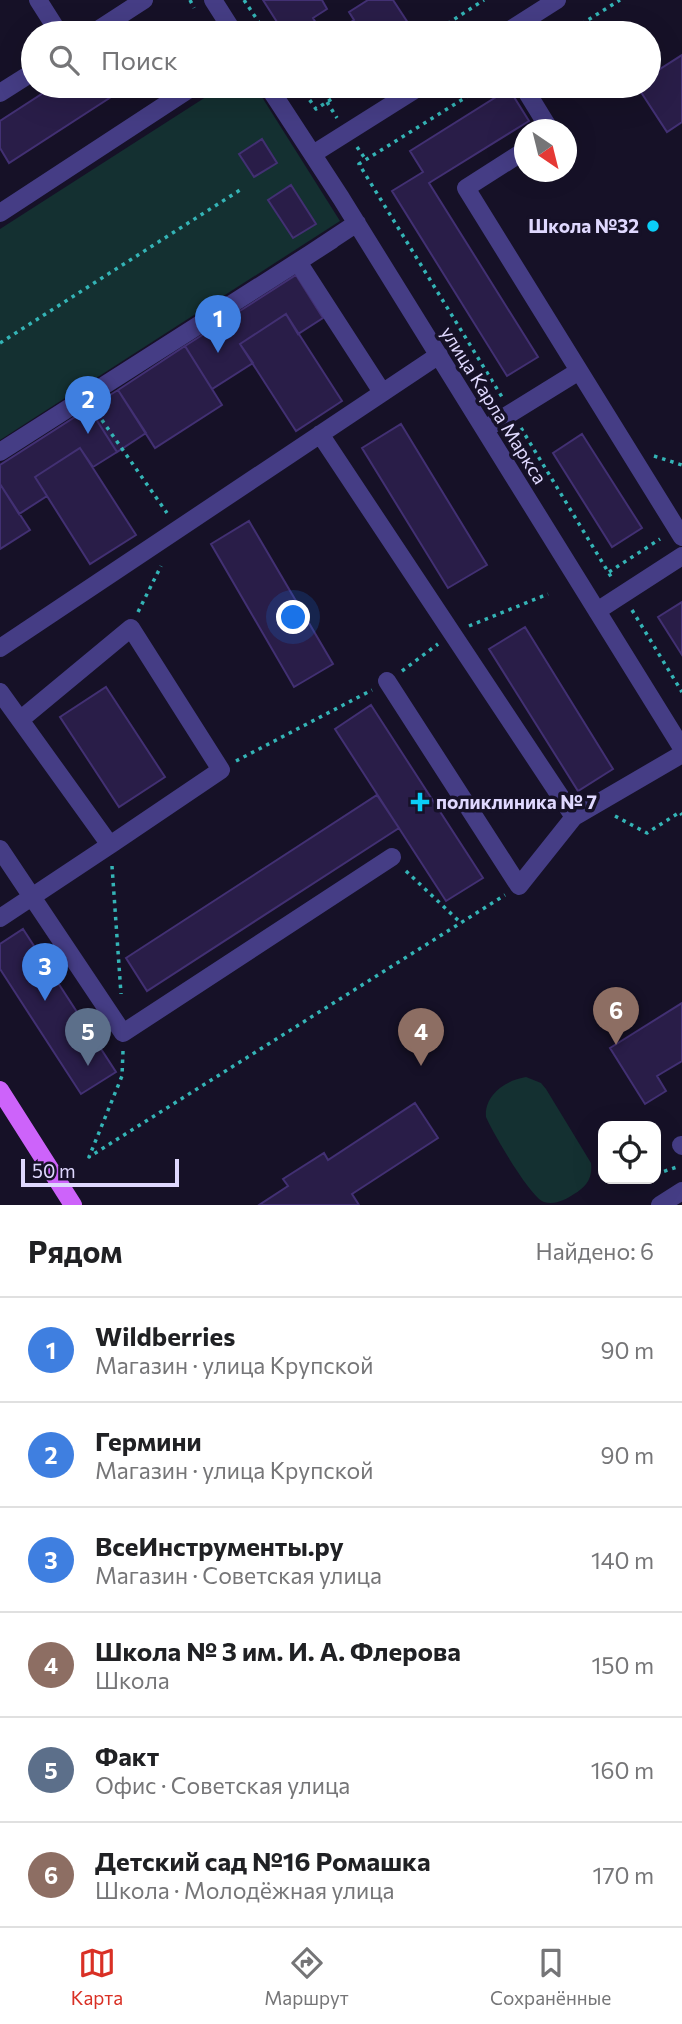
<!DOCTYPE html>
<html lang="ru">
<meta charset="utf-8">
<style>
body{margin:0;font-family:Commissioner,sans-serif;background:#f2f2f2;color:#202124}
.controls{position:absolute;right:21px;bottom:21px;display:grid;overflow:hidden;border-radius:14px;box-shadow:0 7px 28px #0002}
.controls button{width:63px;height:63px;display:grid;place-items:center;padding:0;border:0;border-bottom:2px solid #e0e0e0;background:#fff;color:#202124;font:35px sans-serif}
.compass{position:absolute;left:514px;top:119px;width:63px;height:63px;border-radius:50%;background:#fff;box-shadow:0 7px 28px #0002;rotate:145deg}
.scale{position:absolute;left:21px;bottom:18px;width:158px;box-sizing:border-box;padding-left:7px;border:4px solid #dfd8fe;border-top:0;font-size:19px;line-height:24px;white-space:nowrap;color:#dfd8fe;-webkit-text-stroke:5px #161127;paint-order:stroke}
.you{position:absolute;left:294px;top:618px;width:24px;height:24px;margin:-18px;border:5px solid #fff;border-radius:50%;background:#1a73e8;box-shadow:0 0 0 10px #1a73e833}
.badge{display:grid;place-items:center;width:46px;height:46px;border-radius:50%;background:#d93025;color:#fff;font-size:23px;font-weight:700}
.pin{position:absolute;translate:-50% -58px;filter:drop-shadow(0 2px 4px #0008)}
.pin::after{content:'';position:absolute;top:37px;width:24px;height:21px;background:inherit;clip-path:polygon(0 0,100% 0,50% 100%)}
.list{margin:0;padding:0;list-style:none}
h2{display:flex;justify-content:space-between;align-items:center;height:91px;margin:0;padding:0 28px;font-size:30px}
h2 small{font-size:23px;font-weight:400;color:#757577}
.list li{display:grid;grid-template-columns:46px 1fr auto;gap:21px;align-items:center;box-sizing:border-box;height:105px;padding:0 28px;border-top:2px solid #e0e0e0}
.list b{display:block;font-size:26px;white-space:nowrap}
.list p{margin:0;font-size:23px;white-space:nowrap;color:#757577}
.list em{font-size:23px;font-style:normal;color:#757577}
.icon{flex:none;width:38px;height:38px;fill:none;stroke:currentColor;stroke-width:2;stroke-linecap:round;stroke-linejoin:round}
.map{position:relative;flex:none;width:682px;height:1205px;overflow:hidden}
.search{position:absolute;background:#fff;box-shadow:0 7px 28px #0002;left:21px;right:21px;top:21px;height:77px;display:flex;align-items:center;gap:18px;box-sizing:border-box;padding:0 24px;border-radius:38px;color:#757577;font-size:26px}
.sheet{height:721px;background:#fff}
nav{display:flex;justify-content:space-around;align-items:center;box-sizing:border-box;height:98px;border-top:2px solid #e0e0e0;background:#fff;font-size:19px;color:#757577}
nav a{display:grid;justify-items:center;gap:4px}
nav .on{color:#d93025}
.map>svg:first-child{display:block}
</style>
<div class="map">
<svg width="682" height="1205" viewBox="0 0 682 1205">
<rect width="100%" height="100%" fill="#161127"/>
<path fill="#143031" d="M223,86H255L340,221L0,440V229Z
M526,1077L541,1083L546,1089L591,1163C593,1178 586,1187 574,1194C565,1200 555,1205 544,1202C530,1197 493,1133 486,1117C484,1095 506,1080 526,1077Z"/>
<path fill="#291d48" stroke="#423073" stroke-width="2" d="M263,0H322L327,9L313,18L322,33H284Z
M368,0H393L412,29L405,33H333L354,20L349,12Z
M682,55V122L667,132L637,86H649V76Z
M54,86H128L9,163L0,148V121Z
M509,89L529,121L429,183L538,357L507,376L392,191L423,172L410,151Z
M262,139L277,163L254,177L239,154Z
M291,185L316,224L293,238L268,200Z
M296,275L323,318L298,334L286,314L240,344L253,363L212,389L185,346Z
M286,314L342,401L296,431L240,344Z
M185,346L222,405L155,448L118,390Z
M118,390L146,433L117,452L89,408Z
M89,408L117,452L93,467L80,448L35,477L47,496L19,514L0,484V465Z
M401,424L487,565L448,588L362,448Z
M582,434L642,528L612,547L553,453Z
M80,448L136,535L90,564L35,477Z
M0,484L30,530L0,549Z
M249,521L333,664L294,687L211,544Z
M682,602V655L658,617Z
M525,627L613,769L578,791L489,649Z
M106,687L165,777L119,807L60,717Z
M371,705L483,878L446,901L335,729Z
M377,795L399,828L147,991L126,958Z
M23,929L116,1072L81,1094L0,969V944Z
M682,1003V1061L657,1076L666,1091L645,1104L610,1048Z
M415,1103L438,1138L352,1194L359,1205H259L288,1186L283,1179L324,1153L328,1160Z"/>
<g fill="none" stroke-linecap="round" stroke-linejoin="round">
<path stroke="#34b4b6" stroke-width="3.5" stroke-dasharray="3.5 5" stroke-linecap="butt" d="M190,0L194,8
M244,0L266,33
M433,33L484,0
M567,33L620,0
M300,86L316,109L352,86
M484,86L359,164L502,397
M327,102L337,118
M357,147L366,160
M0,343L240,190
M97,413L167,513
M521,428L613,580
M654,456L682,465
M609,572L660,539
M632,610L682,692
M138,612L161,566
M469,626L548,594
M402,671L438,644
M236,761L372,690
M615,816L647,833L680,812L682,815
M112,866L121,994
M406,871L461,923
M123,1051L122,1076L89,1157L505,895
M656,1174L680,1166
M638,1181L643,1179"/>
<path stroke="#453d85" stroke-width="18" d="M38,0L59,33
M213,0L234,33
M93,33L144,0
M505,33L557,0
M268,86L341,198L682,748
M523,86L550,130
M0,93L33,72
M524,151L466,188L682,537
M313,154L421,86
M0,213L194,86
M357,223L298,262L382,392
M485,429L579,371
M320,434L574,817
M0,452L332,240
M597,611L682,556
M0,648L439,355
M387,681L519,886L574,817L682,754
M0,692L110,845L221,770L131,628L20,720
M0,849L123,1033L392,857
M0,918L110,845
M681,1145L682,1146
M660,1205L682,1191"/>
<path stroke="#cd63fa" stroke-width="18" d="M0,1090L73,1205"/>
</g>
<g fill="#0bcef7" stroke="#161127" stroke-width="2.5">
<circle cx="653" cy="226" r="7"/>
<path d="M416.5 791.5h7v7h7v7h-7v7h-7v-7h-7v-7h7z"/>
</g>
<g text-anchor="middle" stroke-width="7" stroke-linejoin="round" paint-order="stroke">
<g font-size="19" font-weight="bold" fill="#dfd8fe" stroke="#161127" text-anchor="end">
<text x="639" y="233">Школа №32</text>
<text x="436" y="809" text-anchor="start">поликлиника № 7</text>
</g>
<g font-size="19" fill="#dfd8fe" stroke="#161127">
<text transform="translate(494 405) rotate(58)" y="7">улица Карла Маркса</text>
</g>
</g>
</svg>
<div class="controls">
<button><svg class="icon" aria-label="locate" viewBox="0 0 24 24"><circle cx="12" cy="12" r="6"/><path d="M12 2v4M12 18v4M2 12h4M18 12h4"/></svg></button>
</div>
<svg class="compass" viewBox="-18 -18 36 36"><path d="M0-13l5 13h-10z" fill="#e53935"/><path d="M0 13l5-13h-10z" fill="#757577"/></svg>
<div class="scale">50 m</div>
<div class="you"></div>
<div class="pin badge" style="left:218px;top:353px;background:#3f7fe0">1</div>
<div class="pin badge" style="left:88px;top:434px;background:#3f7fe0">2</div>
<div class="pin badge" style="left:45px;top:1001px;background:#3f7fe0">3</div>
<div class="pin badge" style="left:421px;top:1066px;background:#8d6e63">4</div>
<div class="pin badge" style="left:88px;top:1066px;background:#5c6f8a">5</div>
<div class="pin badge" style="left:616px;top:1045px;background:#8d6e63">6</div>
<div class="search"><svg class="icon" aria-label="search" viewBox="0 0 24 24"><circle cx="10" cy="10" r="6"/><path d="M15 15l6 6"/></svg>Поиск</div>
</div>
<section class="sheet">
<h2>Рядом<small>Найдено: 6</small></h2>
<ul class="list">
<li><span class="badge" style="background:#3f7fe0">1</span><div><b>Wildberries</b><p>Магазин · улица Крупской</p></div><em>90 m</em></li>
<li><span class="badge" style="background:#3f7fe0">2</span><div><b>Гермини</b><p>Магазин · улица Крупской</p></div><em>90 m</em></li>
<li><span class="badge" style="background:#3f7fe0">3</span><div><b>ВсеИнструменты.ру</b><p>Магазин · Советская улица</p></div><em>140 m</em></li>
<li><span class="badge" style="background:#8d6e63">4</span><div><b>Школа № 3 им. И. А. Флерова</b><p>Школа</p></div><em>150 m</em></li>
<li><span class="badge" style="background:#5c6f8a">5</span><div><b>Факт</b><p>Офис · Советская улица</p></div><em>160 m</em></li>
<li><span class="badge" style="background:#8d6e63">6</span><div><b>Детский сад №16 Ромашка</b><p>Школа · Молодёжная улица</p></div><em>170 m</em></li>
</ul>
</section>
<nav>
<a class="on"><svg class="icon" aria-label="map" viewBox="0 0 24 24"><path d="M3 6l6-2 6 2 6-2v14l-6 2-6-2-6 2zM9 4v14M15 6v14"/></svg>Карта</a>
<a><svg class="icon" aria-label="directions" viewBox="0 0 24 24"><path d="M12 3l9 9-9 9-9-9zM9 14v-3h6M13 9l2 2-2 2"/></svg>Маршрут</a>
<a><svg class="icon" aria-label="saved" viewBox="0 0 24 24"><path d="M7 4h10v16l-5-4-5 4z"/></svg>Сохранённые</a>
</nav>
